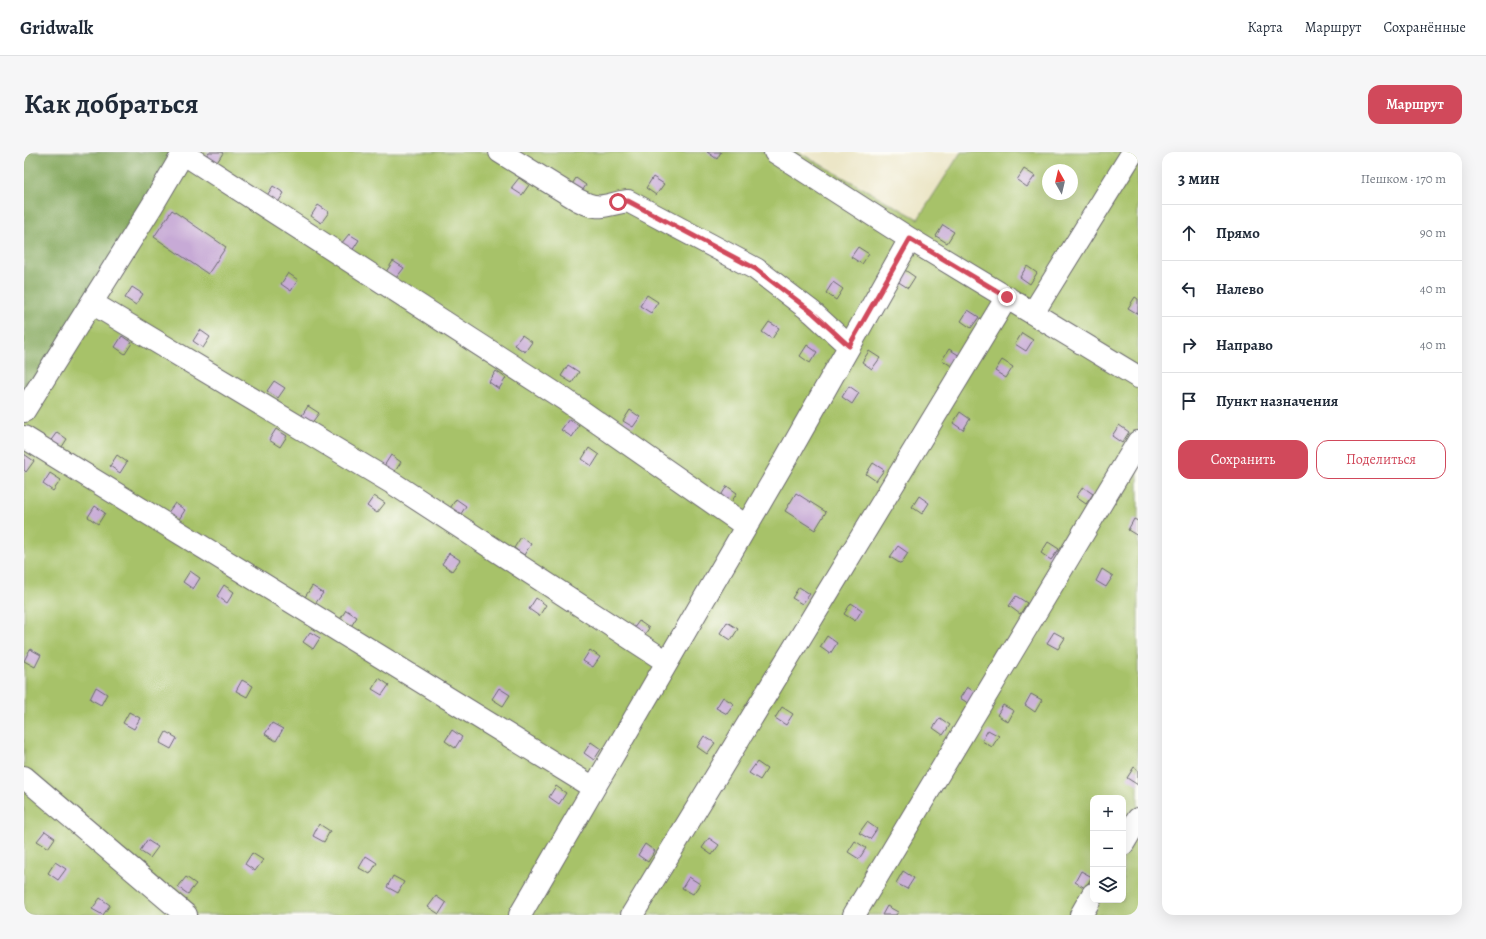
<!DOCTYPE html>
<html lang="ru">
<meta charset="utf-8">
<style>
body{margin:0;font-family:Alegreya,serif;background:#f6f6f7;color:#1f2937}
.controls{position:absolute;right:12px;bottom:12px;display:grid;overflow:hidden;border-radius:8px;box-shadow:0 4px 16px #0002}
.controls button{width:36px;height:36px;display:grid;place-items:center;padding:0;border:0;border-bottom:1px solid #e0e1e3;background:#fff;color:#1f2937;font:20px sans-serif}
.compass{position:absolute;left:1018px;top:12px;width:36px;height:36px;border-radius:50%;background:#fff;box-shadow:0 4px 16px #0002;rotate:352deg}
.stop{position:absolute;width:12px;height:12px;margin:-9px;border:3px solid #d1495b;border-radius:50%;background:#fff}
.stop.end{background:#d1495b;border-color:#fff;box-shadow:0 1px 4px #0008}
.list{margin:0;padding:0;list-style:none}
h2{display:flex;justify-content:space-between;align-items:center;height:52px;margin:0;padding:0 16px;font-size:17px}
h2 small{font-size:13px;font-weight:400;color:#747a83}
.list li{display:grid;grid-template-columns:26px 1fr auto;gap:12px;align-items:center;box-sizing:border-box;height:56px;padding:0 16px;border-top:1px solid #e0e1e3}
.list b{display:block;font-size:15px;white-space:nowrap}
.list em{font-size:13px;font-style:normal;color:#747a83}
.actions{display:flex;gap:8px;padding:12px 16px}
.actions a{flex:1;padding:9px 0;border:1px solid #d1495b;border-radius:12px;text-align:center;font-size:14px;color:#d1495b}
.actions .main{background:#d1495b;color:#fff}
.icon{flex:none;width:22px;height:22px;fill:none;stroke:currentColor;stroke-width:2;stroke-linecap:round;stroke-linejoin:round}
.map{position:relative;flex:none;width:1114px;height:763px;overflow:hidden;border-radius:12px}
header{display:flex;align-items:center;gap:24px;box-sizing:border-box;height:56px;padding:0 20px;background:#fff;border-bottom:1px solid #e0e1e3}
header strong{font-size:19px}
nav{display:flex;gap:22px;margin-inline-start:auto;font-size:14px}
.intro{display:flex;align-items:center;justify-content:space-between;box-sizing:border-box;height:96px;padding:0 24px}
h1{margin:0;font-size:28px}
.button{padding:10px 18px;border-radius:12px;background:#d1495b;color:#fff;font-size:14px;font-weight:700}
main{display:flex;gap:24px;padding:0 24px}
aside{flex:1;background:#fff;border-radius:12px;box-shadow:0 4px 16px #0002}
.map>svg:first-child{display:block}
</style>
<header>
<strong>Gridwalk</strong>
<nav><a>Карта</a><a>Маршрут</a><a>Сохранённые</a></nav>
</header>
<div class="intro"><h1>Как добраться</h1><a class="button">Маршрут</a></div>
<main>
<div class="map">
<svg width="1114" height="763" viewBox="0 0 1114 763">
<rect width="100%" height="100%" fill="#fdfcf7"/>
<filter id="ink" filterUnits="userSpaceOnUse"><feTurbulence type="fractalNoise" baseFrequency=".025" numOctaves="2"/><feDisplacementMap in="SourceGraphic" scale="8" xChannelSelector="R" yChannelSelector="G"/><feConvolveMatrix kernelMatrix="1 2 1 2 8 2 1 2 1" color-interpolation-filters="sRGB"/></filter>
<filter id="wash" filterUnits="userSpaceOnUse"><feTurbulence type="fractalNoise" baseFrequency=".012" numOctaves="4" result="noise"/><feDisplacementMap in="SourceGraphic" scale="16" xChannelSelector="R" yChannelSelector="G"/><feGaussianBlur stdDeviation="0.9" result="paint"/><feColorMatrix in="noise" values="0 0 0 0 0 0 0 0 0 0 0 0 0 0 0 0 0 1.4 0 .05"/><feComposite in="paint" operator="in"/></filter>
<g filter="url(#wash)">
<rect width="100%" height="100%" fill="#ece6c7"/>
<path fill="#a7c269" stroke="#647252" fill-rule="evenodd" d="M165,0H774L894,67L937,0H1114V763H0V264ZM1024,18H1048V42H1024ZM1069,646H1099V748H1069Z"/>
<path fill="#85a85d" stroke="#54654c" d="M0,0H165L0,264Z"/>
<g id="blocks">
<path fill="#c7aad6" d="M185,0H197L199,1L192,12L181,5Z
M683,0H697L693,7Z
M1000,17L1011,24L1003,35L993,28Z
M629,25L640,32L632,43L622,36Z
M495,26L505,33L498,43L487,36Z
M552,26L562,33L555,44L545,37Z
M249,34L260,41L253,52L242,45Z
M294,53L305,60L297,71L287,64Z
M148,58L202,95L184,122L130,85Z
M919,73L930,80L923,91L912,84Z
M325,82L335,88L328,99L317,92Z
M834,95L845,102L838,112L827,105Z
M369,109L380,116L372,126L362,120Z
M1003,114L1013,121L1006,132L996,125Z
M881,118L891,125L884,136L873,129Z
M264,121L274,128L267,139L257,132Z
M809,130L819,137L812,148L802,141Z
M108,135L119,142L112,153L101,146Z
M623,143L634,150L627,161L616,154Z
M1111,145L1114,147V162L1104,156Z
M944,158L955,165L947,176L937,169Z
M745,170L755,176L748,187L738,180Z
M176,178L186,185L179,196L169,189Z
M998,181L1009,188L1002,199L991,192Z
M498,183L508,190L501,200L490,193Z
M98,184L108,191L101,202L91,195Z
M783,193L793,200L786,211L776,204Z
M925,197L936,204L929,215L918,208Z
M845,199L856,206L848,217L838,210Z
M978,208L989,215L982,226L971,219Z
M544,213L555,220L548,231L537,224Z
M472,219L482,226L475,237L465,230Z
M250,229L261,236L254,246L243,239Z
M825,234L835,241L828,252L818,245Z
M284,254L295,261L287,272L277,265Z
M606,258L616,265L609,275L599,269Z
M936,260L946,267L939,278L929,271Z
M545,267L555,274L548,285L537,278Z
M1095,273L1105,280L1098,291L1088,284Z
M252,277L263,284L256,295L245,288Z
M33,280L43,287L36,298L25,291Z
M565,296L575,303L568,314L558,307Z
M0,302L10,309L2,320L0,318Z
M93,303L103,310L96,321L86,314Z
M367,303L377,310L370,321L360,314Z
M849,311L860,318L852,329L842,322Z
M26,321L37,328L29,339L19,332Z
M703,334L713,341L706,352L696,345Z
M1059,335L1069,342L1062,352L1052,345Z
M772,341L802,360L791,378L761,359Z
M350,344L361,351L353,361L343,354Z
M895,344L905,351L898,362L888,355Z
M432,347L442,354L435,365L425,358Z
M151,351L161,358L154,369L143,362Z
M71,354L81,361L74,372L64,365Z
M1110,367L1114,369V384L1104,378Z
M497,385L507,392L500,403L490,396Z
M1024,390L1035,397L1027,408L1017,401Z
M874,394L884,401L877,412L866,405Z
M425,401L436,408L428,419L418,412Z
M1078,417L1089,424L1082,435L1072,429Z
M166,419L176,426L169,437L159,430Z
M200,433L210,440L203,451L193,444Z
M288,434L299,441L291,452L281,445Z
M775,435L786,442L778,452L768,446Z
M992,444L1003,451L996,462L985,454Z
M512,446L522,453L515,464L505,457Z
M827,451L838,458L831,469L820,462Z
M322,458L333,465L326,476L315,469Z
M615,469L625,476L618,487L607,480Z
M703,470L714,477L707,488L696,481Z
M286,480L296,486L289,497L279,490Z
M1030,480L1041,486L1034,497L1023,491Z
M803,484L813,491L806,502L796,495Z
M6,497L17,503L11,515L0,509Z
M566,498L576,505L569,515L559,509Z
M355,526L365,533L358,543L348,537Z
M218,528L229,534L223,545L212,539Z
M72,535L83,542L77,553L66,547Z
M943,535L954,542L947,553L936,546Z
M475,536L486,543L479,554L468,547Z
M1007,542L1018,548L1011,560L1001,553Z
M699,545L710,552L703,562L692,556Z
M979,553L990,559L984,570L973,563Z
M758,555L769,562L762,573L751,566Z
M105,560L116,566L110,577L99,571Z
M916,566L926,573L919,583L909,576Z
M248,571L259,577L252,589L241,582Z
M428,578L438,585L431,596L421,589Z
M964,578L975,584L968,595L958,589Z
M142,580L153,586L147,597L136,591Z
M680,584L691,591L683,602L673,595Z
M567,590L577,597L570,608L560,601Z
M733,610L743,617L736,628L725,621Z
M1110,615L1114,618V633L1103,626Z
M532,634L542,641L535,652L525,645Z
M843,670L853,677L846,687L835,681Z
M295,672L306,679L300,690L289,684Z
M21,679L31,686L24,696L13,689Z
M685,686L695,693L688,703L678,696Z
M123,688L134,695L126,706L116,699Z
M831,689L842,696L835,707L824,700Z
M621,692L631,699L624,710L614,703Z
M228,701L239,708L231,719L221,712Z
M342,704L353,711L346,722L335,716Z
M31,710L42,717L34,728L24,721Z
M879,719L890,726L883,737L872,731Z
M1057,719L1068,725L1061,736L1051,730Z
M369,724L380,730L374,741L363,735Z
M162,725L172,732L164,742L154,735Z
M665,725L676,732L669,742L658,736Z
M412,744L422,751L415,762L404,755Z
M76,746L86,753L79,763L68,757Z
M863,754L874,760L872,763H858Z"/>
</g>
</g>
<g filter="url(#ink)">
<use href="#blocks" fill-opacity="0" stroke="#69676c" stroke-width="1"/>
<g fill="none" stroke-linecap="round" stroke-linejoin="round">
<g stroke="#69676c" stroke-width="24">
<path id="minor" d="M476,0L554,48C578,60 580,52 604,49L732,117L788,160L825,194
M751,0L886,87L1114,225
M160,2L540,247L722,374
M68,151L370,332L643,510
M1009,161L1109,0
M0,259L128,54L160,0
M0,285L570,636
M0,625L162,763
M1099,692L1114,667
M496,763L761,308L886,87
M608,763L983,145
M830,763L1114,290
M1057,763L1069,742"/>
</g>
<use href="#minor" stroke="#fff" stroke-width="22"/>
</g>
</g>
<g fill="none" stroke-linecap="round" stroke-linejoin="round" filter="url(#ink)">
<path stroke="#d1495b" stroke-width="5" d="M594,50L604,49L732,117L788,160L825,194L886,87L983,145"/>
</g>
</svg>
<div class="controls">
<button>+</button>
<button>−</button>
<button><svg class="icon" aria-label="layers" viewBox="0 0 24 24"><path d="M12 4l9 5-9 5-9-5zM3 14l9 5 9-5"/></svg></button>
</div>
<svg class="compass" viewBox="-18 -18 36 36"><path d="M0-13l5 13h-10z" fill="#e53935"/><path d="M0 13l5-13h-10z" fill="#747a83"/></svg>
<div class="stop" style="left:594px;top:50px"></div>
<div class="stop end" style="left:983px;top:145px"></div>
</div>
<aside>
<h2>3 мин<small>Пешком · 170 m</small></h2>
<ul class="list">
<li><svg class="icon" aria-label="ahead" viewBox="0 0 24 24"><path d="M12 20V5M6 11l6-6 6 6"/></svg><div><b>Прямо</b></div><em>90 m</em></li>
<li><svg class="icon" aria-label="left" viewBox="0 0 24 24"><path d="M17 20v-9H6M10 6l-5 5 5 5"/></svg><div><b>Налево</b></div><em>40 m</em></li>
<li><svg class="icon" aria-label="right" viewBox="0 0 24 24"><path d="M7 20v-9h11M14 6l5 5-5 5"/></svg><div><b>Направо</b></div><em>40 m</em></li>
<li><svg class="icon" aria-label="arrive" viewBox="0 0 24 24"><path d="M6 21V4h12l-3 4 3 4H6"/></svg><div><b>Пункт назначения</b></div></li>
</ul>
<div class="actions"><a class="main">Сохранить</a><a>Поделиться</a></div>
</aside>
</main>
